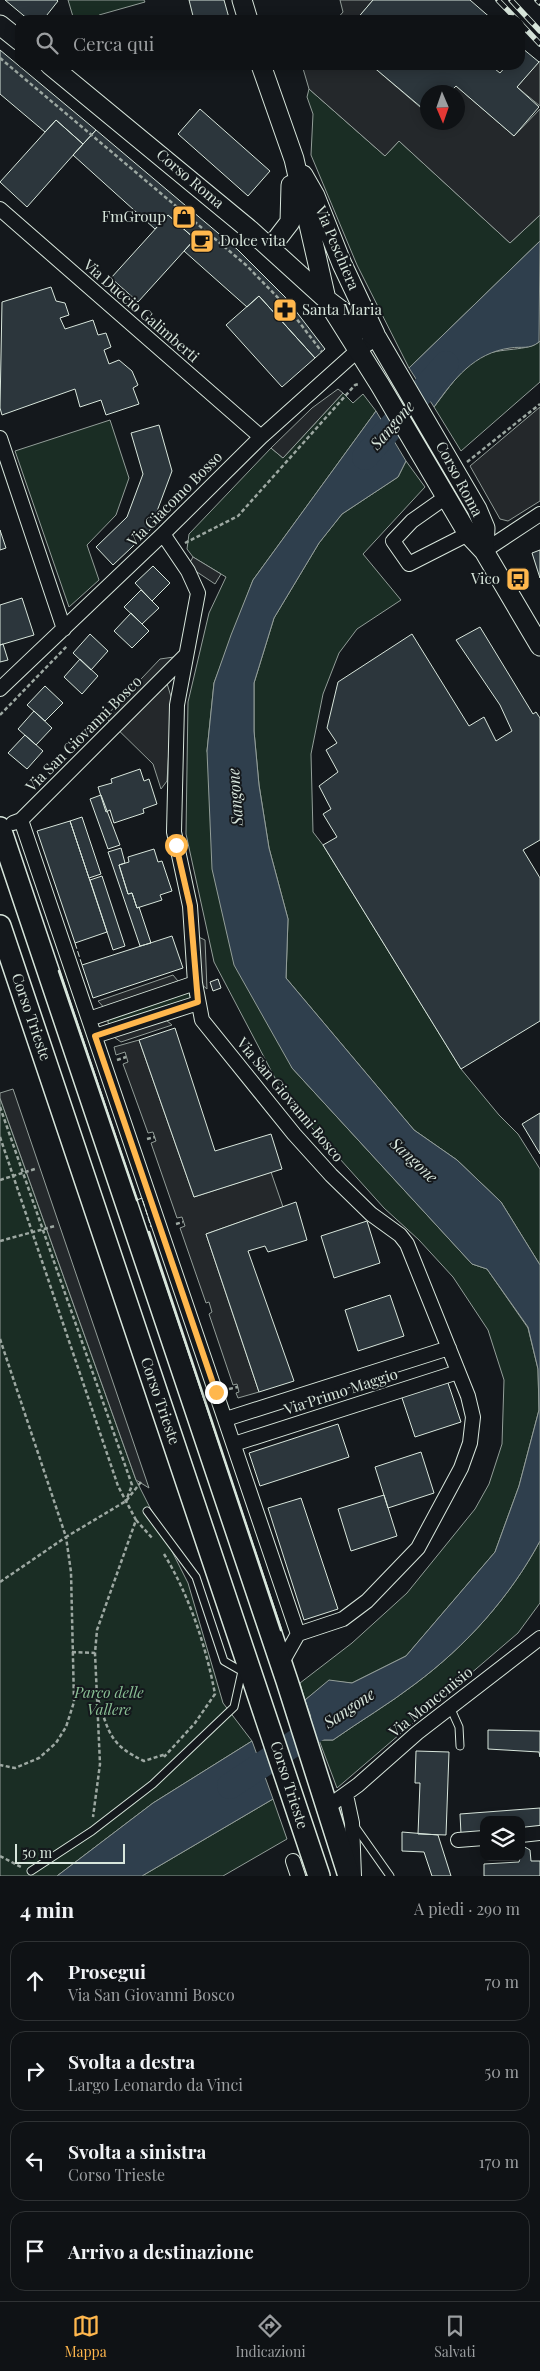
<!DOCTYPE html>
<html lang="it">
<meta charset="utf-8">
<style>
body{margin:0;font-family:"Playfair Display",serif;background:#181b1e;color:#f1f3f6}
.controls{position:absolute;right:15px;bottom:15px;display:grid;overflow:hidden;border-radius:10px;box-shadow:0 2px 12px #0003}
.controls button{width:45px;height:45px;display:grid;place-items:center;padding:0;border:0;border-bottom:1px solid #2f3234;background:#0f1215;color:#f1f3f6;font:25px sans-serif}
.compass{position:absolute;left:420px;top:85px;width:45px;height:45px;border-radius:50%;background:#0f1215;box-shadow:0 2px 12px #0003;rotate:178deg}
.scale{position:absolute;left:15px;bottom:12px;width:110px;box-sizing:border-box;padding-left:5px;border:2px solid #d8e6dc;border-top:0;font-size:14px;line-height:18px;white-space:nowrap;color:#d8e6dc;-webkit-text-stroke:4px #14181c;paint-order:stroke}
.stop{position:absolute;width:15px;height:15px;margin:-11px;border:4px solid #ffb74d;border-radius:50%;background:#fff}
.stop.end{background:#ffb74d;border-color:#fff;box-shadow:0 1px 5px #0008}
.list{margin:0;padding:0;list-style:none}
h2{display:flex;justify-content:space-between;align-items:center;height:65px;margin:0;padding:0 20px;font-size:21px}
h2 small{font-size:16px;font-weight:400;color:#9b9ea0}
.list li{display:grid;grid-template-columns:32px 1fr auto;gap:15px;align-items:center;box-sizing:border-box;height:80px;margin:0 10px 10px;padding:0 10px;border:1px solid #2f3234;border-radius:15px}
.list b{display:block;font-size:19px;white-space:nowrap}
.list p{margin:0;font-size:16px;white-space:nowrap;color:#9b9ea0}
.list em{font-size:16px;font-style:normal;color:#9b9ea0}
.icon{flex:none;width:28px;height:28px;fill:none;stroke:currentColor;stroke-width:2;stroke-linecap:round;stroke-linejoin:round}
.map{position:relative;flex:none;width:540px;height:1876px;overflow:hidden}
.search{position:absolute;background:#0f1215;box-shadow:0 2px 12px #0003;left:15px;right:15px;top:15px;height:55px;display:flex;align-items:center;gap:12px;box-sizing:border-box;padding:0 18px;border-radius:15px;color:#9b9ea0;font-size:19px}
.sheet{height:425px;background:#0f1215}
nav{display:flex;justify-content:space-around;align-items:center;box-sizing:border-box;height:70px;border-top:1px solid #2f3234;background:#0f1215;font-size:14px;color:#9b9ea0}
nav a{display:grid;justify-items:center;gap:2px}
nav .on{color:#ffb74d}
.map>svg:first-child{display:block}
</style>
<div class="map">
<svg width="540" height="1876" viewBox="0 0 540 1876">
<rect width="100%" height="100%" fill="#14181c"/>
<path fill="#1a2d24" stroke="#939e99" d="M68,0H144L145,2L99,15L100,20H74Z
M309,89L385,156L399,141L510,243L540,215V241L409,368L357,265L311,155L313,114L307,97Z
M540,341V382L461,451L434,407C448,389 461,368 482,356C499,347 529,352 540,341Z
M343,393L353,403L363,394L376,411L253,580L214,683L207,751L292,1068L472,1264L487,1269L528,1328L538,1369L539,1410L519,1486L495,1552L406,1656L352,1683L329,1681L305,1700L300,1683L352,1643L407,1593L475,1509L489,1484L502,1444L504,1380L488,1330L453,1277L419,1240L384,1208L286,1099L214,962L186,834L188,702L209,613L226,577L193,557L187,549L189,534L271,448L283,458Z
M110,420L129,478L116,515L87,545L99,580L69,607L15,451Z
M406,461L425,487L363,554L401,600L357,629L339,653L323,694L311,754L313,832L323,845L461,1069L499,1115L518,1134L540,1169V1265L501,1202L457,1160L414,1130L286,978L288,919L269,848L259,785L254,731V683L274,618L319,543L342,514L398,477Z
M189,991L191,999L110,1024L108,1023V1019Z
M0,1098L136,1480L188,1583L223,1703L252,1741L153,1803L57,1876H0Z
M540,1541V1603L518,1633L337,1788L319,1740H333C360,1721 389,1704 415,1684C466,1646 510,1597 540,1541Z
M273,1799L287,1839L223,1876H142Z"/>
<path fill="#24282b" stroke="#939e99" d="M340,0H373L356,20H336L343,12Z
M539,61L540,62V106L517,87Z
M302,65H371L427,113L428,122H458V92H450L456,86L514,136L540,109V215L510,243L399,141L385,156L309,89Z
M338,389L343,393L283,458L271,448L312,408Z
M540,407V501L508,521L500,519L470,466Z
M193,557L221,574L215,584L188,566Z
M174,657L166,680L172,700L167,781L161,789L153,764L105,717L160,659Z
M192,934L205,940L207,989L195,979Z
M173,975L183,987L108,1012L98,1001Z
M160,1015L172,1025L121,1042L111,1035Z
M139,1040L194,1197L271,1172L283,1207L206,1234L259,1392L238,1398L236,1393L239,1392L237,1384L233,1385L209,1314L212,1312L209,1302L206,1303L180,1228L185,1226L182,1217L177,1218L151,1143L156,1141L153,1132L148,1133L123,1064L128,1062L125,1052L116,1055L114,1047Z
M13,1089L149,1488L136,1480L0,1098V1093Z"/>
<path fill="#2f3f4d" stroke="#939e99" d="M540,241L539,342C529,350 522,346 510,348C474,353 454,379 434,407L409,368Z
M376,411L406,461L398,477L342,514L319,543L274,618L254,683V731L259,785L269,848L288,919L286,978L414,1130L457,1160L501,1202L540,1265V1541C510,1597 466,1646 415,1684C389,1704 360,1721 333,1740H319L305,1700L329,1680L352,1683L406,1656L495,1552L519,1486L539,1410L538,1369L528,1327L487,1269L472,1264L292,1068L234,965L212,869L207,751L214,683L231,635L253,580Z
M252,1741L273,1799L142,1876H57L153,1803Z"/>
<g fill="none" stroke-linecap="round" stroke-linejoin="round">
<path stroke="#2f3f4d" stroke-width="26" d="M365,457L446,364
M230,1786L325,1723"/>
</g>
<path fill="#2c363c" stroke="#d8e6dc" d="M5,0H57L58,1L43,20H29Z
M189,0H224L229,18L194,20Z
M373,0H470L493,20H356Z
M522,48L539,62L517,87L539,107L514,136L456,86L450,92H428V113L371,65H490L500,73L507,65H520Z
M0,50L96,130L83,144L56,120L45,132L0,94Z
M200,109L270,171L248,196L178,134Z
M56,120L83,144L27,207L0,182Z
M96,130L237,249L285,297L325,349L315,358L259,296L247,307L184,251L195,239L168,215L155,229L73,155Z
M168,215L195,239L138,302L111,278Z
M51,287L56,301L65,303L69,315L60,318L65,329L93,320L98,335L106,333L111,347L104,350L109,364L119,360L132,371L138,385L133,388L139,404L106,415L101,400L80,407L75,389L2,415L0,408L2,302Z
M259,296L315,358L282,387L226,325Z
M159,425L172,471L150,530L113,565L96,547L127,517L143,474L131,433Z
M0,530L6,548L0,550Z
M540,550V578L532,553Z
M153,566L170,583L152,601L135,583Z
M141,590L159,608L142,624L124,607Z
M22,598L34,635L0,645V605Z
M131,613L149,631L132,648L114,631Z
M480,627L533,714L536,712L540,718V840L523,850L540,878V1021L461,1069L323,845L337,837L323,814L331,809L319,786L338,772L326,750L337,743L327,728L338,682L412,634L469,726L484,717L496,741L512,731L500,705L456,640Z
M90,634L108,651L91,670L73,653Z
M3,644L8,660L0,662V645Z
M80,659L98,676L82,694L64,677Z
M45,686L63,703L45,721L27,705Z
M34,711L52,728L36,745L18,729Z
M25,735L43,751L27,769L8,753Z
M140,769L144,781L149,779L157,804L143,809L144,813L114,823L110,810L106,812L98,787L112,783L111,779Z
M101,795L120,845L108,849L90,799Z
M82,817L101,874L89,878L70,821Z
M70,821L107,932L75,943L37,831Z
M121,848L125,863L119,865L128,894L132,893L137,908L139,907L151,943L140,946L108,852Z
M154,849L158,862L162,861L172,891L160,895L162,900L137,908L132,893L128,894L119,865L129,862L128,857Z
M102,876L125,946L113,950L90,880Z
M172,936L183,968L93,998L82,965Z
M218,979L221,988L213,991L210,982Z
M175,1028L215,1151L271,1134L282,1169L194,1197L139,1040Z
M540,1113V1154L522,1124Z
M296,1202L307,1240L268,1252L265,1246L248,1251L294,1381L259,1392L206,1234Z
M367,1221L380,1263L334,1278L321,1236Z
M390,1295L404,1336L358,1351L345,1310Z
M447,1380L461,1422L415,1437L401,1395Z
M338,1424L349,1457L260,1486L249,1453Z
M421,1452L434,1493L388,1508L375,1467Z
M384,1495L397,1536L351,1551L338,1509Z
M301,1498L338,1609L304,1620L268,1508Z
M488,1730L540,1731V1757L539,1752L488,1749Z
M416,1751L449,1752L446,1835L418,1834L420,1783H415Z
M540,1808V1827L521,1829V1820H484V1832L461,1834L460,1814Z
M402,1832L438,1835L451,1876H432L424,1852L402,1851Z
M523,1846L530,1850L531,1861H540V1876H484V1864L519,1862Z"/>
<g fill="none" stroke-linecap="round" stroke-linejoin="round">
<g stroke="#d8e6dc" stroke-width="9">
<path id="lane" d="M147,1511L196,1577L224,1661L245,1673
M450,1707L459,1727L460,1746
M354,1825L390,1876
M31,1871L92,1831L153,1784L234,1707L242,1671"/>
</g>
<g stroke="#d8e6dc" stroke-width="16">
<path id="street" d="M0,209L261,437
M0,438L64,629
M446,497L412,521L393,541L409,564L468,534
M163,534L188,571L198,593L177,705L174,832L190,906L195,983L202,1020L294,1134L331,1175L371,1214L400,1235L407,1244L468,1396L473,1417L470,1443L461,1468L418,1548L367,1601L343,1619L298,1634
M484,551L540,514
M0,689L163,534L261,437L357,351L377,338
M21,820L298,1634L281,1664
M13,823L21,820L186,655
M89,1019L195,983
M95,1036L198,1003
M226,1419L449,1348
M234,1444L458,1372
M346,1795L352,1823L354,1876
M326,1808L358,1785L417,1733L540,1638
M521,1835L540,1833
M458,1840L484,1838
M293,1861L298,1876"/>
</g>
<g stroke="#d8e6dc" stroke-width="21">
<path id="secondary" d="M242,0L248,20
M0,25L20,41
M50,65L250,230L326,299L377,338L477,509L485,528L484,551
M261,65L294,159L326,299L380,385L468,534L484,551L540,646
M303,175L315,196L342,264L375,334
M270,248L290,222L291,185"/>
</g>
<g stroke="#d8e6dc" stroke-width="24">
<path id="primary" d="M0,828L287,1681L349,1876
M0,926L319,1876"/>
</g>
<path stroke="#9da8a2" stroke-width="2.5" stroke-dasharray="4 2.5" stroke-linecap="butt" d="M0,58L246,265L289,309L322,352
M467,462L540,404
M185,543L238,516L355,385L359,384
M0,715L67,646
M117,1060L126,1057
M0,1107L132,1485L126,1501
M0,1137L118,1486L136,1520L97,1630L95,1653L100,1764L93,1817
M147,1139L155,1137
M0,1180L35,1169
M176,1224L183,1222
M0,1241L55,1226
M0,1339L66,1537L126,1501L141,1482
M229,1389L238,1387
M136,1520L153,1539
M164,1554C189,1595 206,1646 215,1694L195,1723L164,1757
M0,1582L66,1537L71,1572L74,1702L66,1727L56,1743L39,1758L15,1768L0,1765
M72,1652L95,1653
M98,1699C109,1733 110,1745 144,1761L166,1754
M0,1856L23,1868"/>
<use href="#lane" stroke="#14181c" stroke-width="7"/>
<use href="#street" stroke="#14181c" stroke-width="14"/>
<use href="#secondary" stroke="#14181c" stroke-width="19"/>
<use href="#primary" stroke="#14181c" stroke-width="21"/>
<g stroke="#d8e6dc" stroke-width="5.5">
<path id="rail" d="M498,0L517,20
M511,0L540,31
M537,0L540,3
M520,23L540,44"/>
</g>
<use href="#rail" stroke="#14181c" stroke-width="4" stroke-dasharray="11" stroke-linecap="butt"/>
<path stroke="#d8e6dc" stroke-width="1" stroke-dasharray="6 2.5" stroke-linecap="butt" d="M75,943L82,965
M137,1200L142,1198L151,1227"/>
<path stroke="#d8e6dc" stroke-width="2.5" d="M59,971L137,1200
M149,1232L281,1630"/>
</g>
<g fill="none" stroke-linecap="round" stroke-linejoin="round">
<path stroke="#ffb74d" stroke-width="6" d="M176,845L190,906L198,1002L95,1036L216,1392"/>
</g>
<defs>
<g id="shop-square" transform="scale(1.25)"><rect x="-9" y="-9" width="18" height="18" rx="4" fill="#ffb74d" stroke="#14181c"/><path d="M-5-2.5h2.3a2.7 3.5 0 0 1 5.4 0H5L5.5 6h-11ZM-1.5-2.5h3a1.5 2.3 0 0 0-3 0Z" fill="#111"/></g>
<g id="cafe-square" transform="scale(1.25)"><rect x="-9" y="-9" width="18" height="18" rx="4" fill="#ffb74d" stroke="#14181c"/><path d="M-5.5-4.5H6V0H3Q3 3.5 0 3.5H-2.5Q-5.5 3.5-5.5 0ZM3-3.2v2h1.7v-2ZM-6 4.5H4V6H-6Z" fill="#111"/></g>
<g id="pharmacy-square" transform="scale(1.25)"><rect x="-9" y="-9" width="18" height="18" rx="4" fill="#ffb74d" stroke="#14181c"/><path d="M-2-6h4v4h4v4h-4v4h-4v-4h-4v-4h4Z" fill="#111"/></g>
<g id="bus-square" transform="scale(1.25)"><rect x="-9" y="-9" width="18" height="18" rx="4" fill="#ffb74d" stroke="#14181c"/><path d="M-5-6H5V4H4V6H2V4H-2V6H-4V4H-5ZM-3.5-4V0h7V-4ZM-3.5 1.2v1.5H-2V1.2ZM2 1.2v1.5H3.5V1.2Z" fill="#111"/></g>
</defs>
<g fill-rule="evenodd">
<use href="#shop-square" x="184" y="217"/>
<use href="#cafe-square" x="202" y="241"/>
<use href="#pharmacy-square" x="285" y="310"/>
<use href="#bus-square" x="518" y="579"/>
</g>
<g text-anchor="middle" stroke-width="4" stroke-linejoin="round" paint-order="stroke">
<g font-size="15" fill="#d8e6dc" stroke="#14181c">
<text transform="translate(190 179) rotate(40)" y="5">Corso Roma</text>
<text transform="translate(337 248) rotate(67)" y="5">Via Peschiera</text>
<text transform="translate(141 311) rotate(41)" y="5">Via Duccio Galimberti</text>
<text transform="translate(459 479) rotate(62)" y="5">Corso Roma</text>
<text transform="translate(175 499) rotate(-45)" y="5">Via Giacomo Bosso</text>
<text transform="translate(84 734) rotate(-45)" y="5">Via San Giovanni Bosco</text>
<text transform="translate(31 1017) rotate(71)" y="5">Corso Trieste</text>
<text transform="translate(290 1100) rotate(50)" y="5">Via San Giovanni Bosco</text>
<text transform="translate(341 1392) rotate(-18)" y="5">Via Primo Maggio</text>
<text transform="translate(160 1401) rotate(71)" y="5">Corso Trieste</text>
<text transform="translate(431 1702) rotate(-39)" y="5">Via Moncenisio</text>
<text transform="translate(289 1785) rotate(72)" y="5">Corso Trieste</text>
</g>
<g font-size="15" fill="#d8e6dc" stroke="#14181c" text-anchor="end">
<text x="166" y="222">FmGroup</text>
<text x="220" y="246" text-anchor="start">Dolce vita</text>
<text x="302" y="315" text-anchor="start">Santa Maria</text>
<text x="500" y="584">Vico</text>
</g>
<g font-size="15" font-style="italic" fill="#8ac095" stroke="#14181c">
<text x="109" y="1698">Parco delle<tspan x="109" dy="17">Vallere</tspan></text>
</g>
<g font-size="16" font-style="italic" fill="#d8e6dc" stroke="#14181c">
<text transform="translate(392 425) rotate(-49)" y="6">Sangone</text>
<text transform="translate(235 797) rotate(-94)" y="6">Sangone</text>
<text transform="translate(414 1160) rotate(43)" y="6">Sangone</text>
<text transform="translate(349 1708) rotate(-34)" y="6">Sangone</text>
</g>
</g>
</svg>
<div class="controls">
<button><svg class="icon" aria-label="layers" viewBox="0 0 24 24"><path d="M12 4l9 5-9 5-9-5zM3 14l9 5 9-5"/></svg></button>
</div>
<svg class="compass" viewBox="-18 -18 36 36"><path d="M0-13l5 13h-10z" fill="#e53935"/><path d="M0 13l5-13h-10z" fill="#9b9ea0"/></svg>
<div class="scale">50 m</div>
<div class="stop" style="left:176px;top:845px"></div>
<div class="stop end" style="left:216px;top:1392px"></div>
<div class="search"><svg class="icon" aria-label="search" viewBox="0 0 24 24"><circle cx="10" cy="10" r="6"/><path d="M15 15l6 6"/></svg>Cerca qui</div>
</div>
<section class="sheet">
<h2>4 min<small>A piedi · 290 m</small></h2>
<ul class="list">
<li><svg class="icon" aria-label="ahead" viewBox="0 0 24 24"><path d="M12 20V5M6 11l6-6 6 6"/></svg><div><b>Prosegui</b><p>Via San Giovanni Bosco</p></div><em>70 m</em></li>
<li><svg class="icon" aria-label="right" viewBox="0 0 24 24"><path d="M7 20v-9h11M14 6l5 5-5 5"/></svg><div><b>Svolta a destra</b><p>Largo Leonardo da Vinci</p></div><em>50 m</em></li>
<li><svg class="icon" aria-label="left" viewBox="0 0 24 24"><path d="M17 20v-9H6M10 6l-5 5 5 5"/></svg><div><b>Svolta a sinistra</b><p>Corso Trieste</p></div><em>170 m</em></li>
<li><svg class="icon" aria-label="arrive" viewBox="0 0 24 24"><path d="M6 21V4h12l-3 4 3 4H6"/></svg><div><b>Arrivo a destinazione</b></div></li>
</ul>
</section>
<nav>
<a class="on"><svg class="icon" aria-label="map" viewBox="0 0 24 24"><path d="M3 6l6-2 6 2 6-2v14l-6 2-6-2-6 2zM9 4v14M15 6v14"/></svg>Mappa</a>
<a><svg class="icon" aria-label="directions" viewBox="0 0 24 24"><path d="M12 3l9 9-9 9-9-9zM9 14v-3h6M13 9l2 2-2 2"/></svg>Indicazioni</a>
<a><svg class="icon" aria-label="saved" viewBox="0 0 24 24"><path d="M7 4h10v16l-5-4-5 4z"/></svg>Salvati</a>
</nav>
